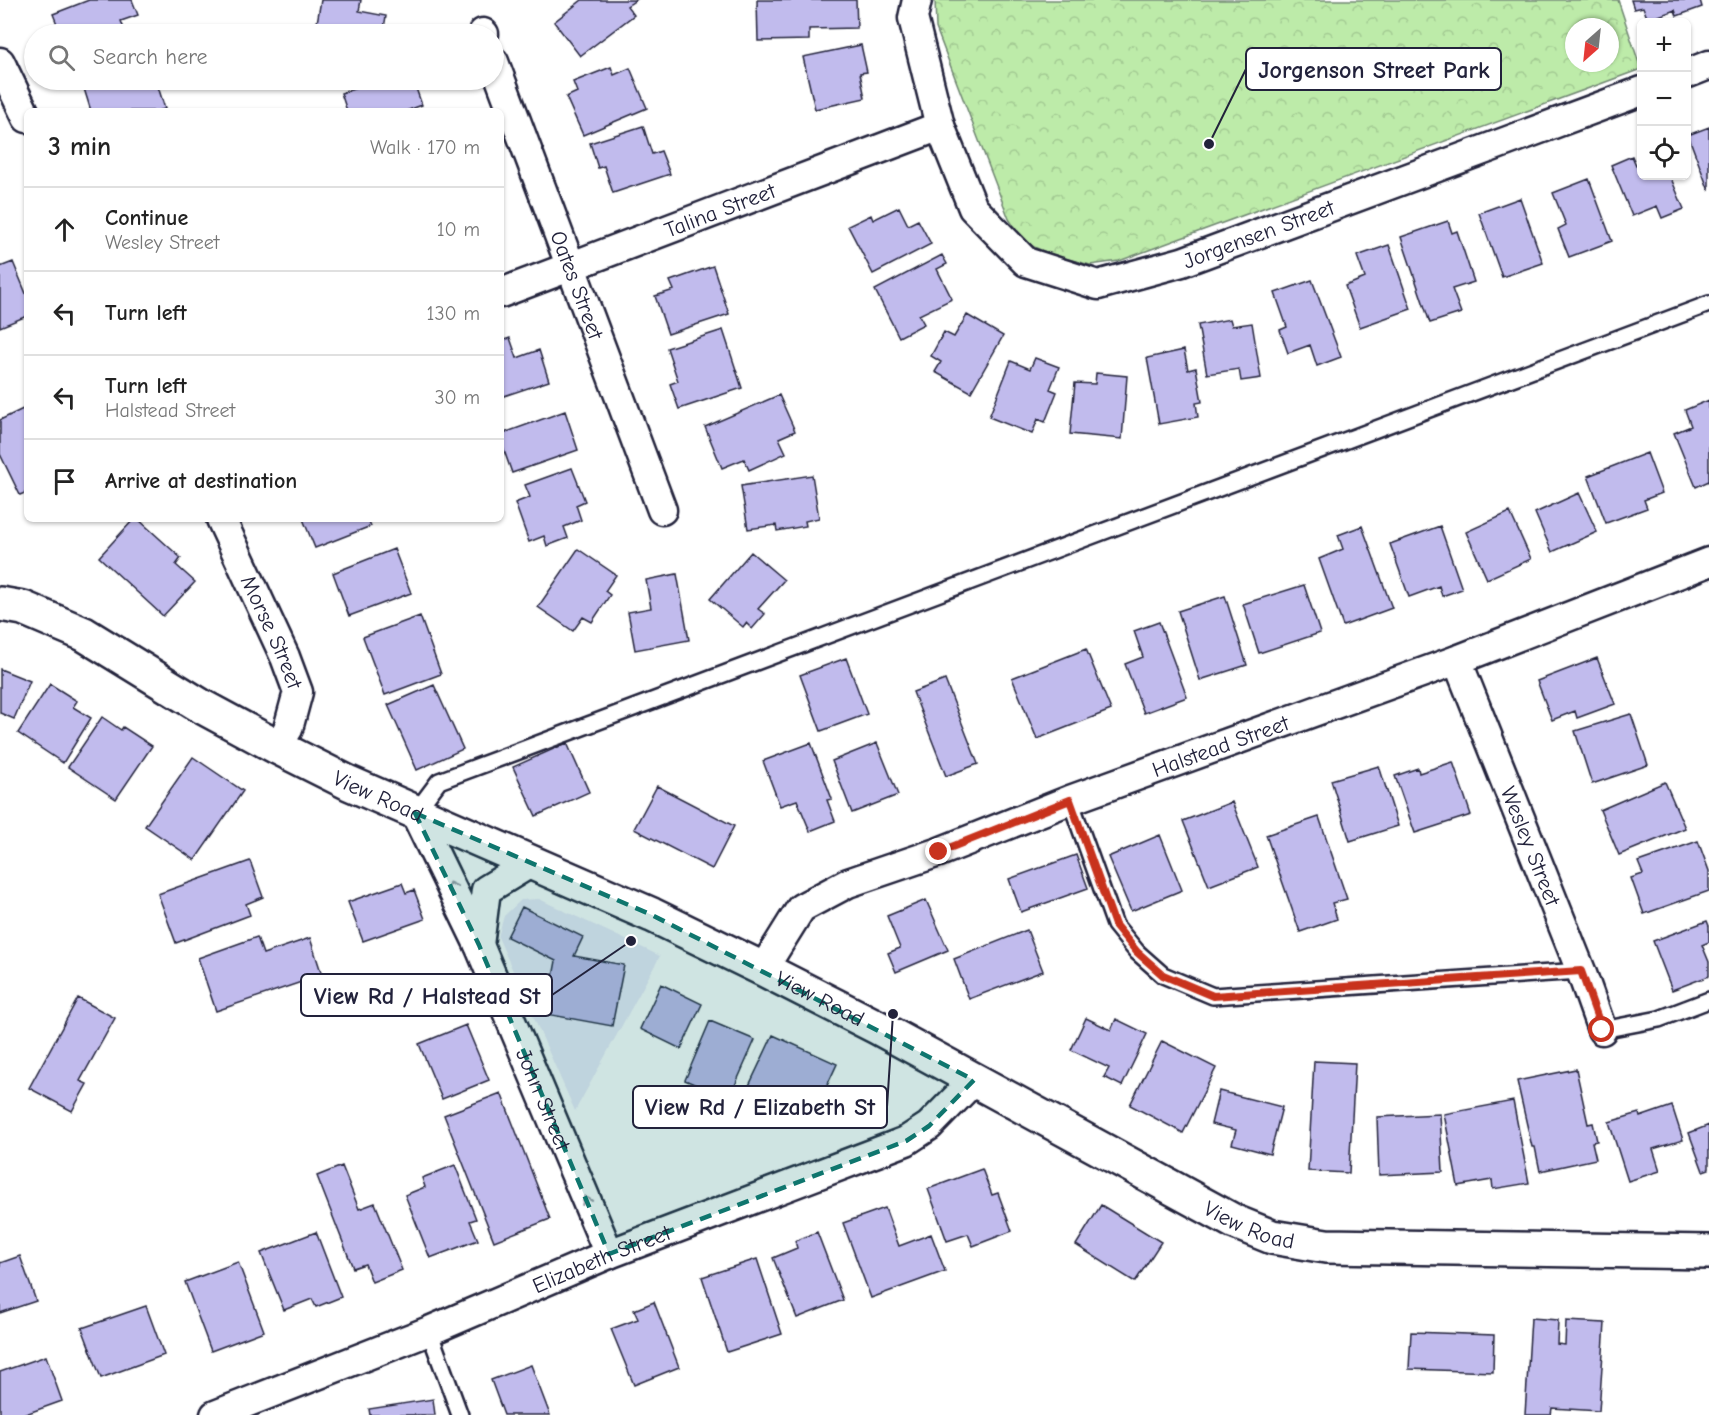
<!DOCTYPE html>
<meta charset="utf-8">
<style>
body{margin:0;font-family:"Comic Neue",sans-serif;background:#f2f2f2;color:#222}
.controls{position:absolute;right:18px;top:18px;display:grid;overflow:hidden;border-radius:9px;box-shadow:0 2px 4px #0004}
.controls button{width:54px;height:54px;display:grid;place-items:center;padding:0;border:0;border-bottom:2px solid #e0e0e0;background:#fff;color:#222;font:30px sans-serif}
.compass{position:absolute;left:1565px;top:18px;width:54px;height:54px;border-radius:50%;background:#fff;box-shadow:0 2px 4px #0004;rotate:207deg}
.stop{position:absolute;width:18px;height:18px;margin:-14px;border:4px solid #c8321e;border-radius:50%;background:#fff}
.stop.end{background:#c8321e;border-color:#fff;box-shadow:0 2px 6px #0008}
.list{margin:0;padding:0;list-style:none}
h2{display:flex;justify-content:space-between;align-items:center;height:78px;margin:0;padding:0 24px;font-size:26px}
h2 small{font-size:20px;font-weight:400;color:#767676}
.list li{display:grid;grid-template-columns:39px 1fr auto;gap:18px;align-items:center;box-sizing:border-box;height:84px;padding:0 24px;border-top:2px solid #e0e0e0}
.list b{display:block;font-size:22px;white-space:nowrap}
.list p{margin:0;font-size:20px;white-space:nowrap;color:#767676}
.list em{font-size:20px;font-style:normal;color:#767676}
.icon{flex:none;width:33px;height:33px;fill:none;stroke:currentColor;stroke-width:2;stroke-linecap:round;stroke-linejoin:round}
.map{position:relative;flex:none;width:1709px;height:1415px;overflow:hidden}
.search{position:absolute;background:#fff;box-shadow:0 2px 4px #0004;left:24px;top:24px;width:480px;height:66px;display:flex;align-items:center;gap:15px;box-sizing:border-box;padding:0 21px;border-radius:33px;color:#767676;font-size:22px}
.panel{position:absolute;background:#fff;box-shadow:0 2px 4px #0004;left:24px;top:108px;width:480px;height:414px;border-radius:9px}
.map>svg:first-child{display:block}
</style>
<div class="map">
<svg width="1709" height="1415" viewBox="0 0 1709 1415">
<defs>
<pattern id="park-crowns" width="20" height="18" patternUnits="userSpaceOnUse" patternTransform="scale(1.5)"><rect width="20" height="18" fill="#bdeba9"/><path d="M2 6a3 3 0 1 1 6 0M12 15a3 3 0 1 1 6 0" fill="none" stroke="#a2c992"/></pattern>
</defs>
<rect width="100%" height="100%" fill="#fff"/>
<filter id="ink" filterUnits="userSpaceOnUse"><feTurbulence type="fractalNoise" baseFrequency=".0167" numOctaves="2"/><feDisplacementMap in="SourceGraphic" scale="12" xChannelSelector="R" yChannelSelector="G"/><feConvolveMatrix kernelMatrix="1 2 1 2 8 2 1 2 1" color-interpolation-filters="sRGB"/></filter>
<g filter="url(#ink)">
<path fill="#ecebfa" d="M539,899L660,956L575,1111L498,937L504,916L521,900Z"/>
<path fill="url(#park-crowns)" stroke="#708672" stroke-width="1.5" fill-rule="evenodd" d="M935,0H1618L1641,69L1119,261L1090,265L1050,254L1034,247L1020,236L1009,219L936,28ZM1574,27H1610V63H1574Z"/>
<path fill="#c1bbed" stroke="#22223b" stroke-width="1.5" d="M89,0H132L138,15L121,21L126,34H61L53,14Z
M321,0H361L359,11L386,16L383,34H315Z
M582,0H636L627,6L634,15L580,56L554,22Z
M757,0H856L857,28L809,29V40L758,41Z
M1631,0H1700L1702,7L1677,16L1675,10L1648,20L1643,7L1634,9Z
M861,45L867,72L860,73L865,98L815,109L803,57Z
M611,67L614,75L630,68L647,108L583,135L566,97L577,92L573,82Z
M92,80H156L165,109L157,111H91L82,82Z
M382,80H413L422,105L406,111H347L341,93Z
M643,126L652,154L661,151L670,174L613,193L604,166L598,168L590,143Z
M1709,127V191L1688,135Z
M1632,156L1636,165L1642,162V176H1670L1684,209L1662,218L1657,206L1632,216L1611,165Z
M1589,179L1612,241L1569,257L1558,229L1566,225L1553,193Z
M1520,198L1543,263L1502,277L1479,213Z
M899,207L908,225L918,220L931,244L873,274L848,226L871,215L873,220Z
M1448,221L1452,233L1457,231L1474,282L1452,289L1461,313L1430,323L1401,237Z
M1389,245L1411,309L1360,327L1345,286L1365,278L1357,256Z
M942,255L947,264L937,269L952,299L919,315L924,324L899,337L875,290Z
M13,262L27,296V316L0,327V267Z
M713,266L729,314L668,334L655,296L674,290L670,281Z
M1312,280L1341,357L1317,366L1310,345L1288,353L1280,330L1287,327L1275,293Z
M967,315L1003,336L971,392L935,372L941,362L931,356L944,332L954,337Z
M1230,319L1232,326L1252,323L1261,378L1241,381L1239,369L1207,374L1198,325Z
M723,330L742,388L679,409L670,384L678,381L667,348Z
M510,338L517,358L539,350L549,381L501,397V341Z
M1184,350L1188,370L1196,368L1202,402L1196,403L1198,417L1159,424L1147,358Z
M1035,358L1059,367L1050,389L1057,392L1045,422L1038,419L1032,434L989,417L1011,361L1030,369Z
M1096,373L1127,376L1122,439L1070,434L1075,383L1095,384Z
M779,395L795,431L779,438L786,453L749,470L744,459L722,468L705,427Z
M1709,400V481L1696,487L1674,433L1691,426L1685,410Z
M25,408L27,492L20,495L0,454V420Z
M565,411L578,450L512,473L501,442V434Z
M1647,453L1662,493L1644,500L1647,508L1606,523L1588,476Z
M572,468L585,501L576,505L581,520L564,527L568,538L547,546L544,536L529,542L515,503L530,497L525,485Z
M812,475L819,518L805,521L806,526L777,531L776,525L748,529L741,486Z
M1579,493L1597,532L1552,552L1535,513Z
M1510,512L1531,559L1487,579L1466,532Z
M134,519H138L181,558L176,565L195,582L163,616L99,557Z
M303,519H368L371,526L315,548Z
M1362,526L1392,608L1343,626L1319,559L1343,549L1338,535Z
M1440,526L1462,589L1442,596L1439,586L1409,597L1390,544Z
M394,549L411,593L349,616L333,573Z
M578,549L616,575L605,591L610,595L592,622L583,617L573,631L538,607Z
M751,552L784,580L758,609L765,614L752,629L746,623L743,627L710,599Z
M677,574L689,640L635,650L628,612L651,608L646,580Z
M1304,585L1320,633L1259,653L1243,604Z
M1225,596L1247,665L1200,680L1178,611Z
M420,616L441,674L385,695L363,637Z
M1159,622L1187,697L1144,713L1125,664L1143,657L1134,631Z
M1086,649L1111,710L1037,739L1012,678Z
M846,658L867,714L821,731L800,675Z
M1597,658L1615,704L1577,718L1575,711L1552,720L1537,681Z
M0,669L30,681L14,719L0,713Z
M945,680L978,764L946,776L913,692Z
M50,684L77,701L73,707L91,718L63,763L18,733Z
M434,685L463,749L417,770L388,705Z
M1631,714L1648,765L1592,784L1575,731Z
M102,717L121,730L123,727L152,746L116,799L68,767Z
M567,743L589,792L536,816L513,767Z
M811,743L832,799L827,800L835,821L810,831L797,800L780,806L763,761Z
M877,743L898,795L852,813L832,761Z
M193,757L243,791L195,860L145,826Z
M1453,762L1471,815L1415,833L1395,776L1418,768L1419,773Z
M1379,766L1398,826L1350,841L1331,780Z
M1665,782L1685,828L1619,855L1600,810Z
M657,786L734,826L712,869L634,829Z
M1232,802L1258,867L1209,886L1183,821Z
M1319,817L1347,899L1332,903L1337,919L1300,932L1266,835Z
M1160,835L1182,890L1131,911L1108,857Z
M1698,841L1709,871V891L1644,914L1631,878L1643,874L1638,862Z
M1076,855L1088,888L1021,912L1009,879Z
M250,861L263,897L246,904L250,915L176,943L158,894Z
M402,883L406,893L414,890L425,919L363,941L348,902Z
M926,900L948,950L896,972L888,953L900,948L887,916Z
M522,907L583,937L574,956L624,965L612,1026L546,1014L556,961L507,937Z
M1707,921L1709,926V942L1702,945L1709,962V976L1672,990L1653,941Z
M1027,930L1043,971L969,999L954,959Z
M257,937L263,954L310,938L322,975L216,1011L198,958Z
M661,984L702,1004L681,1049L640,1029Z
M78,998L115,1018L80,1081L87,1084L72,1111L29,1088Z
M1086,1018L1111,1030L1116,1019L1147,1034L1122,1086L1104,1077L1109,1068L1071,1050Z
M710,1021L755,1040L729,1099L685,1080Z
M466,1025L489,1080L442,1099L419,1044Z
M773,1035L837,1064L811,1120L747,1090Z
M1162,1041L1216,1068L1183,1133L1130,1105Z
M1314,1061L1355,1063L1349,1173L1308,1171Z
M1576,1069L1588,1124L1593,1123L1597,1141L1592,1142L1596,1159L1540,1171L1535,1147H1532L1517,1081Z
M1219,1091L1282,1107L1270,1154L1232,1144L1236,1130L1211,1124Z
M501,1093L550,1219L494,1241L444,1115Z
M1513,1101L1529,1183L1493,1189L1492,1180L1458,1186L1444,1114Z
M1672,1106L1683,1140L1653,1149L1660,1171L1628,1181L1609,1122L1639,1113L1640,1117Z
M1440,1114L1443,1172L1379,1175L1377,1117Z
M1709,1125V1169L1703,1171L1689,1133Z
M455,1165L476,1219L470,1221L478,1240L430,1258L405,1195L425,1187L422,1178Z
M342,1166L359,1209L375,1203L402,1270L372,1282L365,1264L353,1268L317,1176Z
M982,1169L992,1195L998,1193L1012,1231L973,1246L968,1234L947,1241L928,1189Z
M1101,1205L1161,1242L1135,1282L1076,1245Z
M885,1208L899,1246L931,1234L945,1271L871,1298L843,1223Z
M316,1232L341,1297L316,1307L312,1299L284,1310L261,1253Z
M817,1232L843,1300L797,1318L773,1258L797,1248L795,1241Z
M20,1256L36,1301L0,1313V1263Z
M757,1259L782,1334L727,1352L702,1277Z
M238,1262L264,1331L211,1351L185,1282Z
M654,1302L679,1367L634,1385L611,1329L638,1319L634,1310Z
M146,1306L164,1355L101,1378L82,1328Z
M1531,1318L1558,1320L1557,1344L1565,1345L1566,1321L1605,1323L1599,1411L1552,1408L1551,1415H1525Z
M1411,1332L1494,1335L1493,1372L1409,1369Z
M46,1356L62,1401L23,1415H0V1372Z
M531,1365L550,1415H504L491,1380Z
M433,1399L435,1415H370L369,1409Z"/>
<g fill="none" stroke-linecap="round" stroke-linejoin="round">
<g stroke="#22223b" stroke-width="20">
<path id="service" d="M1070,800L1115,925L1137,952L1163,975L1213,996L1581,971
M415,813L439,781L1709,304
M1602,1030L1659,1019L1709,1000
M429,1331L460,1415"/>
</g>
<g stroke="#22223b" stroke-width="33">
<g id="minor">
<path id="s1" d="M917,0L913,18L940,126L973,208L1026,262L1098,285L1182,262L1642,91"/>
<path d="M483,33L484,34"/>
<path d="M0,62L27,118"/>
<path id="s2" d="M494,62L662,510"/>
<path d="M1686,74L1709,65"/>
<path id="s3" d="M501,293L940,126"/>
<path id="s4" d="M221,519L285,657L298,692L288,729L277,747"/>
<path id="s5" d="M1457,660L1581,971L1602,1030"/>
<path id="s6" d="M415,813L479,945L609,1254"/>
<path d="M479,945L486,890L532,862"/>
<path id="s7" d="M763,969L801,908L848,883L939,852L1070,800L1457,660L1709,562"/>
<path id="s8" d="M215,1415L429,1331L609,1254L906,1141L929,1126L974,1080"/>
</g>
</g>
<g stroke="#22223b" stroke-width="38">
<g id="tertiary">
<path id="s9" d="M0,604L23,608L84,634L201,706L277,747L349,783L652,915L763,969L877,1027L1235,1222L1272,1237L1326,1246L1709,1252"/>
</g>
</g>
<use href="#service" stroke="#fff" stroke-width="15"/>
<use href="#minor" stroke="#fff" stroke-width="28"/>
<use href="#tertiary" stroke="#fff" stroke-width="33"/>
</g>
<defs><path id="oneway-chevron" d="M-2-3.5L2.5 0L-2 3.5" fill="none" stroke-width="1.6" stroke-linecap="round" stroke-linejoin="round" transform="scale(1.5)"/></defs>
<g stroke="#9c9ca7">
<use href="#oneway-chevron" transform="translate(451 886) rotate(-116)"/>
<use href="#oneway-chevron" transform="translate(586 1200) rotate(-113)"/>
</g>
</g>
<g fill="none" stroke-linecap="round" stroke-linejoin="round" filter="url(#ink)">
<path stroke="#c8321e" stroke-width="8" d="M939,852L1070,800L1115,925L1137,952L1163,975L1213,996L1581,971L1602,1030"/>
</g>
<path fill="#0f766e" fill-opacity="0.2" stroke="#0f766e" stroke-width="4.5" stroke-dasharray="12 8" stroke-linejoin="round" d="M415,813L652,915L974,1080L929,1126L906,1141L609,1254L479,945Z"/>
<g text-anchor="middle" stroke-width="6" stroke-linejoin="round" paint-order="stroke">
<g font-size="22" fill="#22223b" stroke="#fff">
<text dy="8" stroke="none"><textPath href="#s3" startOffset="234">Talina Street</textPath></text>
<text dy="8" stroke="none"><textPath href="#s1" startOffset="538">Jorgensen Street</textPath></text>
<text dy="8" stroke="none"><textPath href="#s2" startOffset="238">Oates Street</textPath></text>
<text dy="8" stroke="none"><textPath href="#s4" startOffset="124">Morse Street</textPath></text>
<text dy="8" stroke="none"><textPath href="#s7" startOffset="522">Halstead Street</textPath></text>
<text dy="8" stroke="none"><textPath href="#s9" startOffset="426">View Road</textPath></text>
<text dy="8" stroke="none"><textPath href="#s5" startOffset="200">Wesley Street</textPath></text>
<text dy="8" stroke="none"><textPath href="#s9" startOffset="912">View Road</textPath></text>
<text dy="8" stroke="none"><textPath href="#s6" startOffset="314">John Street</textPath></text>
<text dy="8" stroke="none"><textPath href="#s9" startOffset="1398">View Road</textPath></text>
<text dy="8" stroke="none"><textPath href="#s8" startOffset="417">Elizabeth Street</textPath></text>
</g>
</g>
<path fill="none" stroke="#22223b" stroke-width="2" d="M1209 144L1246 69M631 941L552 995M893 1014L887 1107"/>
<g fill="#22223b" stroke="#fff" stroke-width="2">
<circle cx="1209" cy="144" r="6"/>
<circle cx="631" cy="941" r="6"/>
<circle cx="893" cy="1014" r="6"/>
</g>
<g fill="#fff" stroke="#22223b" stroke-width="2">
<rect x="1246" y="48" width="255" height="42" rx="6"/>
<rect x="301" y="974" width="251" height="42" rx="6"/>
<rect x="633" y="1086" width="254" height="42" rx="6"/>
</g>
<g font-size="24" text-anchor="middle" font-weight="bold" fill="#22223b">
<text x="1374" y="78">Jorgenson Street Park</text>
<text x="427" y="1004">View Rd / Halstead St</text>
<text x="760" y="1115">View Rd / Elizabeth St</text>
</g>
</svg>
<div class="controls">
<button>+</button>
<button>−</button>
<button><svg class="icon" aria-label="locate" viewBox="0 0 24 24"><circle cx="12" cy="12" r="6"/><path d="M12 2v4M12 18v4M2 12h4M18 12h4"/></svg></button>
</div>
<svg class="compass" viewBox="-18 -18 36 36"><path d="M0-13l5 13h-10z" fill="#e53935"/><path d="M0 13l5-13h-10z" fill="#767676"/></svg>
<div class="stop" style="left:1602px;top:1030px"></div>
<div class="stop end" style="left:939px;top:852px"></div>
<div class="search"><svg class="icon" aria-label="search" viewBox="0 0 24 24"><circle cx="10" cy="10" r="6"/><path d="M15 15l6 6"/></svg>Search here</div>
<section class="panel">
<h2>3 min<small>Walk · 170 m</small></h2>
<ul class="list">
<li><svg class="icon" aria-label="ahead" viewBox="0 0 24 24"><path d="M12 20V5M6 11l6-6 6 6"/></svg><div><b>Continue</b><p>Wesley Street</p></div><em>10 m</em></li>
<li><svg class="icon" aria-label="left" viewBox="0 0 24 24"><path d="M17 20v-9H6M10 6l-5 5 5 5"/></svg><div><b>Turn left</b></div><em>130 m</em></li>
<li><svg class="icon" aria-label="left" viewBox="0 0 24 24"><path d="M17 20v-9H6M10 6l-5 5 5 5"/></svg><div><b>Turn left</b><p>Halstead Street</p></div><em>30 m</em></li>
<li><svg class="icon" aria-label="arrive" viewBox="0 0 24 24"><path d="M6 21V4h12l-3 4 3 4H6"/></svg><div><b>Arrive at destination</b></div></li>
</ul>
</section>
</div>
